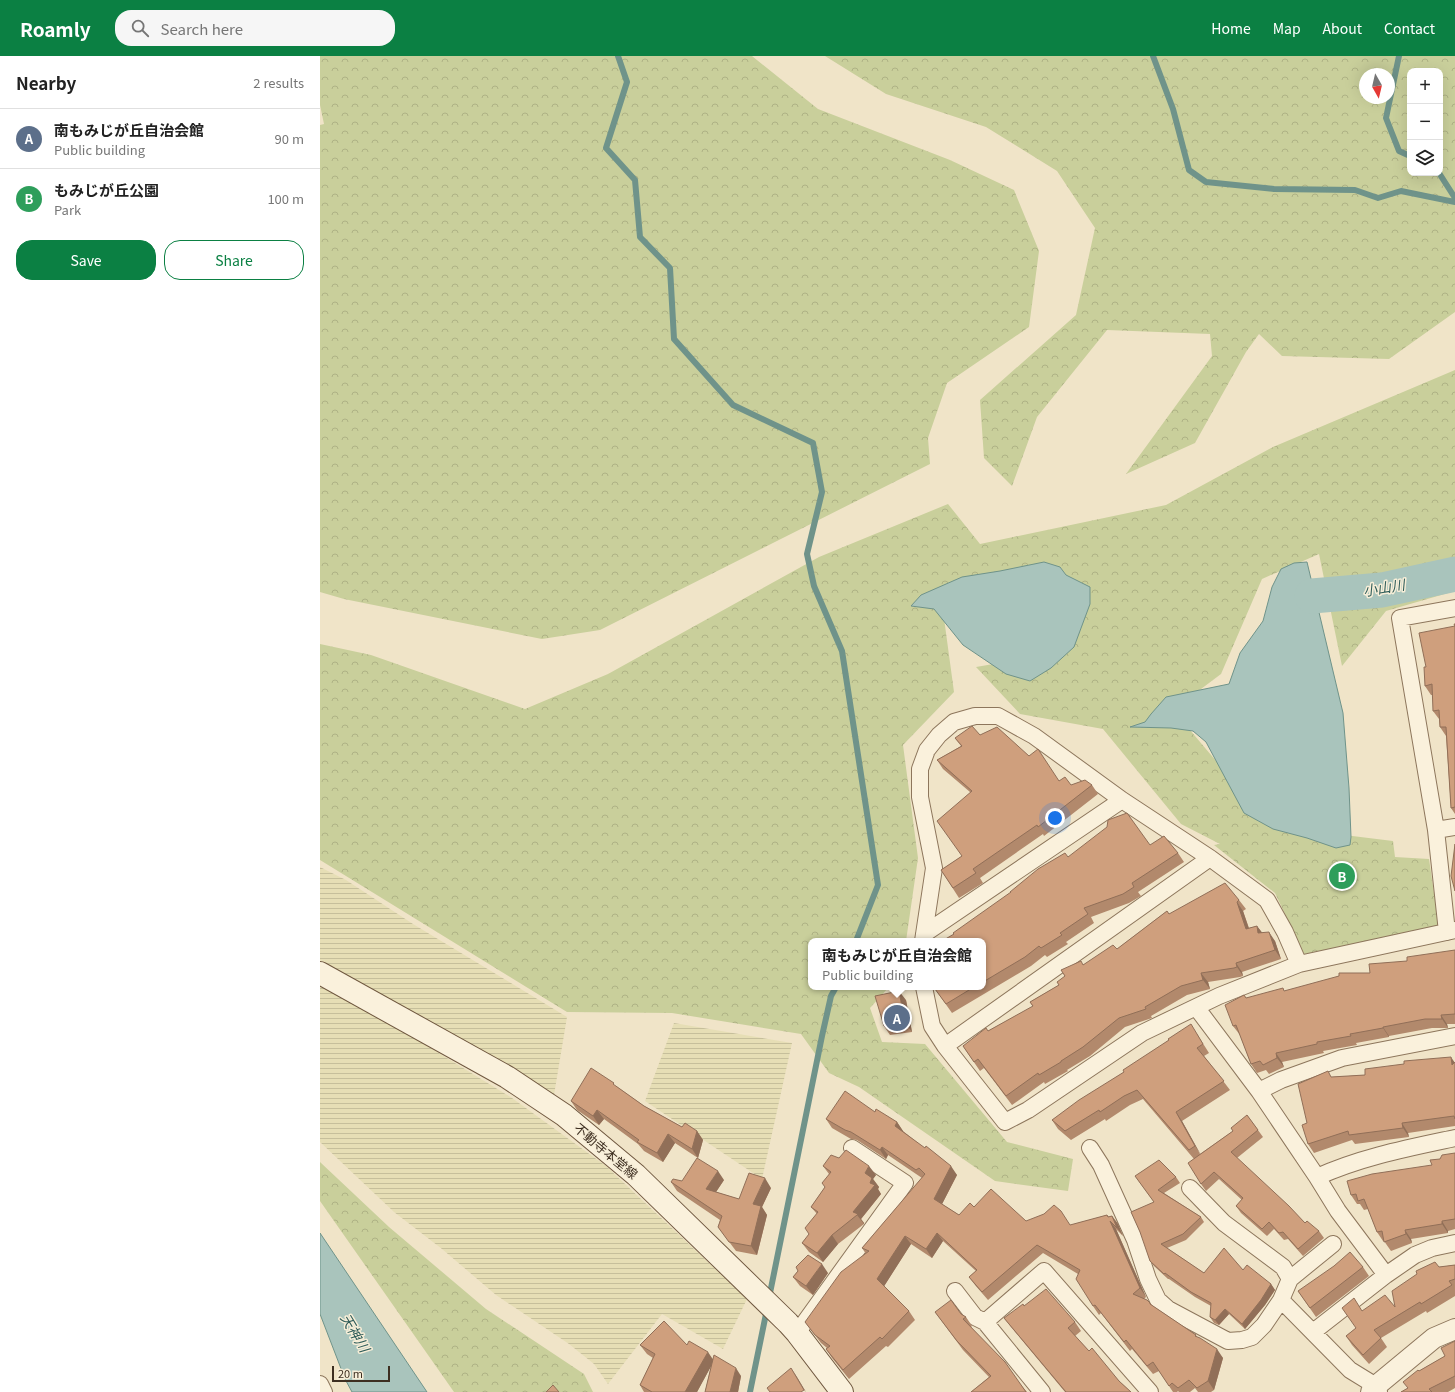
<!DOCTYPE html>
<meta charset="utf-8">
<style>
body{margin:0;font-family:Georgia,"Noto Sans JP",serif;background:#f6f6f6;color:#222}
.controls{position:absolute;right:12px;top:12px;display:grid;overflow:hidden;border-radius:8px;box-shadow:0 4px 16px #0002}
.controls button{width:36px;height:36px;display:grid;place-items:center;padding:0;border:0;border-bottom:1px solid #e0e0e0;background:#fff;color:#222;font:20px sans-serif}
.compass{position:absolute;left:1039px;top:12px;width:36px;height:36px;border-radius:50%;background:#fff;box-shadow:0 4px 16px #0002;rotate:172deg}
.scale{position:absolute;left:12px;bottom:10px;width:58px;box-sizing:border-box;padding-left:4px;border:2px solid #3d2e20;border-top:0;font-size:11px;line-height:14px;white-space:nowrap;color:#3d2e20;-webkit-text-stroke:3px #f7eed8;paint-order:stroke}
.you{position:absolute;left:735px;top:762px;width:14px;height:14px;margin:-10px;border:3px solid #fff;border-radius:50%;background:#1a73e8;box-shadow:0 0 0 6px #1a73e833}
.badge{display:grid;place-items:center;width:26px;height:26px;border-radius:50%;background:#0b8043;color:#fff;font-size:13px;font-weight:700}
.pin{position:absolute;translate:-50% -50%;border:2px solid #fff;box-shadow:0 1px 4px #0006}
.popup{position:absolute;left:488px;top:882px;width:178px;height:52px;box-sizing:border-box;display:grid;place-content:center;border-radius:8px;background:#fff;filter:drop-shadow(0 1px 3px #0005);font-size:13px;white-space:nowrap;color:#767676}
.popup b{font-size:15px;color:#222}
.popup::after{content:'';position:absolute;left:50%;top:100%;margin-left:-8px;border:8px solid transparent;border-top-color:#fff}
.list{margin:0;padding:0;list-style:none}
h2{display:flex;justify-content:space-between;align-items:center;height:52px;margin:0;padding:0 16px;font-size:17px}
h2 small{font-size:13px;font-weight:400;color:#767676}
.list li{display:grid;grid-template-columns:26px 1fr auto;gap:12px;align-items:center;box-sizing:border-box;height:60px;padding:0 16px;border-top:1px solid #e0e0e0}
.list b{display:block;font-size:15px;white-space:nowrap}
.list p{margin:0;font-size:13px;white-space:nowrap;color:#767676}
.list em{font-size:13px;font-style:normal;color:#767676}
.actions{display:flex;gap:8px;padding:12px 16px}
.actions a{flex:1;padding:9px 0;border:1px solid #0b8043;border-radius:16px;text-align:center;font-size:14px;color:#0b8043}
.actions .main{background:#0b8043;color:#fff}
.icon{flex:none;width:22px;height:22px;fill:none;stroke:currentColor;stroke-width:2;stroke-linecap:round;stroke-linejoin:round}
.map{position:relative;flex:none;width:1135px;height:1336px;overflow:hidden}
header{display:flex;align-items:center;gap:24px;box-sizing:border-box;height:56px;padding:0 20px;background:#0b8043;color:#fff}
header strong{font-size:19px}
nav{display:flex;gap:22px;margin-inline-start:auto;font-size:14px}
.search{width:280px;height:36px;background:#f6f6f6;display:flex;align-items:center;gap:10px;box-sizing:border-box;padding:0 14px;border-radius:16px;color:#767676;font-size:15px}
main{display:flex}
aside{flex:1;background:#fff}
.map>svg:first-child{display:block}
</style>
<header>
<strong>Roamly</strong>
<div class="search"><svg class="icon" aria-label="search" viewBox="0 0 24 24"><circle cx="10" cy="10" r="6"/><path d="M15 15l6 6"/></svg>Search here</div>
<nav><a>Home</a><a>Map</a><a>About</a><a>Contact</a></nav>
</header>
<main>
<aside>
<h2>Nearby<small>2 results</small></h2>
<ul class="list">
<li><span class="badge" style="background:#5c6f8a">A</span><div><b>南もみじが丘自治会館</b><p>Public building</p></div><em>90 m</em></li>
<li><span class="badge" style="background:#2e9e5b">B</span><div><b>もみじが丘公園</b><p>Park</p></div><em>100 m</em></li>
</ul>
<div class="actions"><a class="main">Save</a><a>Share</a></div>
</aside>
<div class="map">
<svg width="1135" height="1336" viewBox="0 0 1135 1336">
<defs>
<pattern id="farmland-rules" width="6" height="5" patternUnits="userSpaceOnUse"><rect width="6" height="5" fill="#e6deb5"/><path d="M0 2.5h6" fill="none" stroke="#c6bf9b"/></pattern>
<pattern id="forest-crowns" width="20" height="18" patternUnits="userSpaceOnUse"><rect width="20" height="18" fill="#c9cf9b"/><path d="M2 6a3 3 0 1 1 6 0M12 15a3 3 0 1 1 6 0" fill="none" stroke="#aeb285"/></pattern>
</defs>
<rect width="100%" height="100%" fill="#f0e4c8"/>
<path fill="url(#farmland-rules)" d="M0,811L26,824L93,868L247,961L234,1039L0,904Z
M0,928L104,988L192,1042L286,1110L427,1243L403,1293L342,1258L288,1328L274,1308L249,1288L176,1239L122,1193L74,1156L0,1086Z
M354,967L472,987L442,1123L325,1045Z"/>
<path fill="url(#forest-crowns)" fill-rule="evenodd" d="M0,0H432L498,53L630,104L694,134L719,195L709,271L627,327L608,382L610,408L280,574L222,583L24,543L0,536V69L4,68L0,49Z
M505,0H1135V256L1069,303L962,300L939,278L926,296L875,387L806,418L892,300L890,278L787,274L717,361L692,430L664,402L660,344L756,259L775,172L737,115L666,71L566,38ZM1090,15H1120V117H1090ZM1045,18H1069V42H1045Z
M1135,314V535L1066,555L1022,610L999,498L942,523L901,618L853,654L935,751L1008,777L1073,785L1075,801L1109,803L1119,871L984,898L955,837L894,789L900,788L861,768L783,673L700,658L656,611L714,601L621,540L634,636L583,689L598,802L586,885H491V931H569L550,952L562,986L605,988L687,1086L753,1103L748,1135L675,1125L539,1031L509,1017L481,978L352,957L247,956L0,804V588L51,599L205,653L288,618L499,501L628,448L660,488L846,449L953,391Z
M0,1106L69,1171L166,1253L264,1318L273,1336H134L0,1145Z"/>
<path fill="#a9c4bc" stroke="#6f938a" d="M724,506L740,511L746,519L770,531V548L754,591L731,612L710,625L686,618L643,589L614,553L591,550L601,539L642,521L680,515Z
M987,506L1023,657L1029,732L1031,781L1030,789L1016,792L987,782L953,773L924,757L886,686L873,675L851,672L810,671L825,666L831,658L846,641L909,628L920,597L943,565L952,531L961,513L974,507Z
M0,1177L107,1336H32L25,1323L0,1258Z"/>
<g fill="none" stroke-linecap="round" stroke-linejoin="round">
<path stroke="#6f938a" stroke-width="6" d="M298,0L307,26L286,92L315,124L320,181L350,212L354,283L413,349L493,387L502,436L487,498L494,530L522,595L558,829L536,885
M833,0L853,53L869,114L886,126L954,133L1035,134L1058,142L1081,135L1135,146
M1079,0L1066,62L1079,95L1090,100
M1119,117L1135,142
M449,1242L502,980L511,940L516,931
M430,1336L447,1253"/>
<path stroke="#a9c4bc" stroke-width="35" d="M992,540L1062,534L1135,518"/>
<g stroke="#8d765c" stroke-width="18">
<path id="minor" d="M1116,774L1135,771
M1127,876L1116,774L1080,562L1135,552
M604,878L802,744
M603,885L614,812L600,741V713L607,694L619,679L634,666L655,660H678L714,680L802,744L890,802L947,844L965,876L979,908
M604,931L612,970L625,990L685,1066L708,1054L822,977L899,940L979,908L1135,874
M876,951L939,1035L997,1121L1018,1155L1066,1219L1095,1199L1112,1192L1135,1187
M625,990L890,802
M939,1035L961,1024L1022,1002L1135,980
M770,1092L781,1109L815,1184L828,1223L838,1244L848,1253L908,1285L922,1284L932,1281L944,1269L961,1244L1030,1314L1056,1330L1059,1336
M997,1121C1041,1101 1088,1092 1135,1082
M870,1132L904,1167L963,1211L970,1223L961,1244
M970,1223L1013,1188
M635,1235L655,1261L665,1266
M993,1276L1066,1219
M477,1277L585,1127L532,1092
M0,1328L4,1336
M722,1336L665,1266L724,1215L830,1336"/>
</g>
<g stroke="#8d765c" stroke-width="22">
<path id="tertiary" d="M1051,1336L1056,1330L1114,1282L1135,1273"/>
</g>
<g stroke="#6f573f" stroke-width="24">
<path id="secondary" d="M0,917L187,1021L244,1059L316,1119L468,1267L477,1277L522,1336"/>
</g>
<use href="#minor" stroke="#faf1dc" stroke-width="16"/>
<use href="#tertiary" stroke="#faf1dc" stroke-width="20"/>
<use href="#secondary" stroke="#faf1dc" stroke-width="22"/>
</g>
<path fill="#b2896c" d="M1135,568V758L1131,752L1126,680L1120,671L1119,663L1113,655V639H1111L1105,630L1106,611L1135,570Z
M660,679L709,700L739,725L751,729H772L778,738L724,780L723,778L660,822L663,827L639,842L621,814L642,800L650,736L623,713L617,704L641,690L635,682Z
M830,789L858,797L864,806L818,836L821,840L809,847L771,861L774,867L746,886L748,888L727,901L725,899L711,910L632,957L615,933L617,931H663V885L634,878L748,801Z
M919,844L926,853L923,855L929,872L937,870L942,877L955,885L961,903L922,916L923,920L920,921L888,926L890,933L867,939L831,960L832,962L805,971L770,1000L747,1014L748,1015L725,1028L724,1026L692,1049L664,1012L660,1015L643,990L668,975L713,951L710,946L739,929L745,920L741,914L763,909L797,893L847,855L849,858Z
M1135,894V968H1127L1128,972H1112L1069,980V981L1036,987L1037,989L1003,995L1004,997L962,1006L964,1011L949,1018L946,1014L937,1017L931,1008L920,979L913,970L924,939L926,942L965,935L1050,917L1087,905Z
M586,944L592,976L570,979L564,970Z
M877,978L889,997L884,1000L910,1034L862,1065L880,1098L913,1075L927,1059L943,1081L917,1102L985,1167L999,1175L1004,1182L983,1200L968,1183L964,1184L954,1173L947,1180L921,1157L916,1150L922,1144L899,1123L886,1135L881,1128L874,1103L823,1043L810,1049L786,1065L785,1063L751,1084L738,1073L732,1064L804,1016L849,984L848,983Z
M1135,1006V1070L1088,1077L1089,1081L1035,1088L1032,1084L994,1097L988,1088L987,1067L1013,1021L1045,1019Z
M296,1030L324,1050L362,1071L377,1075L383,1084L378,1102L355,1087L343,1106L324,1095L318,1088L284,1063L279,1069L257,1054L251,1045Z
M555,1056L577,1066L583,1075L637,1119L622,1148L639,1159L654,1151L706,1165L751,1169L787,1159L789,1161L792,1160L798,1168L803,1180L796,1173L826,1241L824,1243L833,1250L876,1279L877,1281L903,1302L894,1334L891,1336H878L875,1332L870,1336H859L858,1335L857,1336H853L839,1315L833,1318L812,1293L810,1295L781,1257L779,1259L773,1250L758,1218L723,1197L668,1244L655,1229L649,1221L656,1215L623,1185L612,1202L591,1188L564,1230L589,1255L595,1264L568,1291L566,1290L529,1323L512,1302L506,1293L507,1292L501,1287L485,1266L546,1198L542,1192L602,1122L568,1099L566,1103L537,1084L531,1083L512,1072L506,1063Z
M1135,1097V1173L1128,1175V1177L1091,1183L1092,1187L1071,1195L1064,1185H1063L1057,1176L1048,1153L1044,1154L1040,1148H1037L1031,1139L1112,1109L1120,1103Z
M503,1110L556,1119L553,1123L559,1131L558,1133L561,1138L541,1163L544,1167V1168L518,1188L503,1206L489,1196L482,1187L489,1179L497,1158L491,1151L505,1131L509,1118Z
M815,1120L856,1121L860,1127L844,1137L881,1161L884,1166L866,1184L847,1192L884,1217L923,1214L951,1228L955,1234L945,1249L925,1273L909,1258L899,1269L894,1267L890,1261L891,1250L875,1241L849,1223H848L834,1210L830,1205L834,1146Z
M404,1124L396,1136L419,1143L451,1132L442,1151L447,1159L437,1199L416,1195L398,1171L400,1164L357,1135L351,1126Z
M1135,1209V1240L1107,1257L1106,1255L1061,1282L1067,1291L1049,1308L1032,1289L1026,1280L1036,1272L1042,1255L1075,1251L1119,1211Z
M1043,1211L1049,1220L996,1261L978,1235Z
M478,1215L508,1217L493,1239L480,1230L473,1221Z
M704,1250L755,1266L761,1275L755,1280L769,1295L799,1325L811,1336H745L691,1271L684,1262Z
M615,1256L641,1258L646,1261L652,1270L651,1271L707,1336H651L669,1321L643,1294Z
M1135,1285V1332L1128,1336H1081L1088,1332L1099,1315L1125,1300Z
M320,1289H367L393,1303L421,1320L418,1336H385L391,1310L377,1336H324L320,1329L333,1302L327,1298Z"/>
<path fill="#916f58" d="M917,846L923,855L932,882L926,873Z
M937,870L944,879L938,877Z
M949,876L955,885L961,903L955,894Z
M916,907L922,916L923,920L917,911Z
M881,917L888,926L890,933L883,924Z
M579,935L586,944L592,976L585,967Z
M1121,959L1127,968L1128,972L1122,963Z
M1063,971L1069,980V981L1063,972Z
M956,997L962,1006L964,1011L957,1002Z
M1131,1001L1135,1007L1132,1009Z
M277,1054L284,1063L279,1069L273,1060Z
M856,1056L862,1065L881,1099L875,1090Z
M577,1066L583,1075L581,1078L575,1070Z
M1082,1067L1088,1077L1089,1081L1083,1072Z
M377,1075L383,1084L378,1102L372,1093Z
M348,1078L355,1087L343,1106L337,1097Z
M562,1091L568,1099L566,1103L560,1094Z
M549,1110L556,1119L553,1123L559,1131L558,1133L561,1138L541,1163L544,1167V1168L537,1159L533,1156L545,1117Z
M631,1110L637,1119L620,1152L614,1143Z
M398,1115L404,1124L392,1142L386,1133Z
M445,1122L451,1132L442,1151L447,1159L437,1199L431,1190L433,1148Z
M792,1160L798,1168L803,1180L797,1172Z
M790,1165L796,1173L826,1241L820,1232Z
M1122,1165L1128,1175V1177L1122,1168Z
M1085,1174L1091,1183L1092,1187L1086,1178Z
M617,1177L623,1185L612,1202L606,1193Z
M512,1179L518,1188L503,1206L497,1197Z
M585,1180L591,1188L563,1232L557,1223Z
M502,1208L508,1217L493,1239L486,1230Z
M951,1228L955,1234L945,1249L925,1273L922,1268Z
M905,1253L909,1258L899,1269L895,1264Z
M897,1293L903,1302L894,1334L888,1325Z
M388,1296L394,1305L377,1336H365Z
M416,1312L421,1320L418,1336H410Z
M471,1312L477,1321L486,1336L484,1334Z"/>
<path fill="#cf9f7d" stroke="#916f58" d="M1134,568H1135V751L1131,752L1126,671H1120L1119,654L1113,655L1112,628L1105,630L1104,611H1106L1099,577L1135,570Z
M652,670L660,679L677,671L709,700L718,693L739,725L745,721L751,729L765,724L772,729L718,771L717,769L653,813L656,817L633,832L621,814L642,800L617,765L652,735L617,704L642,690L635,682Z
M807,757L830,789L844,780L858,797L812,827L814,831L803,838L764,852L768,858L740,877L742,879L721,892L719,890L705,901L663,926V885H622L634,878L633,877L691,836H690L718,813L745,797L748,801L787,771L788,764Z
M1135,788V835L1131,820Z
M905,827L919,844L917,846L926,873L937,870L938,877L949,876L955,894L916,907L917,911L914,912L881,917L883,924L861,930L825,951L826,953L799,962L763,991L741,1005V1006L719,1019L718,1017L686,1040L658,1003L654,1006L643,990L666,972L668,975L713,950L710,946L739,929L737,926L745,920L741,914L761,905L763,909L793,889L797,893L847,855L849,858Z
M1135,894V958L1121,959L1122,963H1105L1063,971V972L1030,978L1031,980L997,986V988L956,997L957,1002L943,1009L940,1005L931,1008L916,969L913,970L905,949L924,939L926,942L963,932L964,935L1019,920V917H1050L1049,908L1087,905V901Z
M617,931H654L626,948L615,933Z
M579,935L585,967L564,970L555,940Z
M871,968L883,988L877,992L904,1025L856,1056L875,1090L869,1094L817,1034L804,1040L780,1056L779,1054L745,1075L732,1064L759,1044L804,1016L803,1014L849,984L848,983Z
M1131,1001L1132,1009L1135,1006V1063L1134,1060L1082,1067L1083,1072L1029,1079L1028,1075L988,1088L982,1069L987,1067L978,1028L1008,1015L1011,1021L1045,1019V1013L1084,1008V1005Z
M271,1012L294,1027L293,1028L324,1050L362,1071L365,1067L377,1075L372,1093L348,1078L337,1097L317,1086L319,1084L277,1054L273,1060L251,1045Z
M525,1035L555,1056L556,1053L577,1066L575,1070L605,1092L606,1090L631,1110L614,1143L639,1159L650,1147L654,1151L671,1133L706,1165L724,1158L734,1149L741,1155L750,1169L787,1159L788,1161L792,1160L797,1172L790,1165L820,1232L813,1238L827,1244L830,1247V1248L876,1279L875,1280L880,1282L897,1293L888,1325L877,1332L869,1324L858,1332L852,1327L849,1330L833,1306L827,1310L806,1284L804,1286L775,1249L773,1250L756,1223L760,1214L717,1189L662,1236L649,1221L657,1214L617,1177L606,1193L585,1180L557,1223L589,1255L562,1283L560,1281L523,1314L506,1293L510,1290L495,1279L485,1266L521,1216L549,1195L542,1192L605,1118L599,1112L596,1114L562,1091L560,1094L531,1076L525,1074L506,1063Z
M927,1059L938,1074L911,1096L969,1150L985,1167L987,1165L999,1175L978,1193L963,1176L959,1177L949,1166L942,1173L916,1150L923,1142L894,1116L881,1128L868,1107L913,1075L911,1072Z
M526,1094L549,1110L545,1117L552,1122L550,1127L555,1129L533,1156L538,1158L537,1159L512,1179L497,1197L482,1187L489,1178L485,1172L498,1156L491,1151L505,1131L502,1127L511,1116L503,1110L511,1099L519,1102Z
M1135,1097V1163L1122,1165V1168L1085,1174L1086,1178L1064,1186L1062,1175L1057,1176L1044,1143L1038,1145L1036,1138L1031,1139L1027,1125L1052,1118L1112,1109L1110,1104L1120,1103L1122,1099Z
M377,1102L398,1115L386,1133L419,1143L429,1117L445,1122L433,1148L441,1150L431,1190L409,1186L398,1171L402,1160L351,1126L353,1123L362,1125Z
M839,1104L856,1121L838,1134L881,1161L863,1178L841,1188L884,1217L904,1192L923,1214L927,1209L951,1228L941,1244L922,1268L905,1253L895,1264L890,1261L891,1247L871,1236L845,1217L844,1218L830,1205L820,1176L811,1156L834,1146L815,1120Z
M1030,1196L1043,1211L990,1252L978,1235L1014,1210Z
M488,1199L502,1208L486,1230L473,1221L478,1215L476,1211Z
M1115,1206L1119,1211L1135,1209V1223L1129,1225L1132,1229L1101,1248L1100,1246L1054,1274L1061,1282L1043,1299L1026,1280L1036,1272L1022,1252L1034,1242L1042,1255L1065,1239L1075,1251L1072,1235L1097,1218L1096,1215Z
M726,1233L755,1266L748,1272L769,1295L772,1292L799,1325L811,1336H746L684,1262L703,1248L704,1250Z
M631,1244L641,1258L646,1261L643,1263L685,1306L706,1336H651L671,1320L637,1285L615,1256Z
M344,1265L367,1289L369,1285L388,1296L365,1336H332L320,1329L335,1298L320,1289Z
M1135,1285V1320L1109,1333L1112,1336H1081L1088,1332L1083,1326L1098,1314L1099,1315L1125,1300L1121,1292Z
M394,1299L416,1312L410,1336H385Z
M471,1312L484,1334L481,1336H450L447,1332Z
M233,1329L239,1336H226Z"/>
<g text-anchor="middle" stroke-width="3" stroke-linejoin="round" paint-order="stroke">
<g font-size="13" fill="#3d2e20" stroke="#f7eed8">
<text transform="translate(286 1095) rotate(40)" y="5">不動寺本堂線</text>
</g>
<g font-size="14" font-style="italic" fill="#2f5d5a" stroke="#f7eed8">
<text transform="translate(1064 532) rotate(-9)" y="5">小山川</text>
<text transform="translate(35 1277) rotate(59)" y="5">天神川</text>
</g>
</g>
</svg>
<div class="controls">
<button>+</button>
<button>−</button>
<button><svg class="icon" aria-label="layers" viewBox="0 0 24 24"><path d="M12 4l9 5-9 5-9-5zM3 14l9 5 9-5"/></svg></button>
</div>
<svg class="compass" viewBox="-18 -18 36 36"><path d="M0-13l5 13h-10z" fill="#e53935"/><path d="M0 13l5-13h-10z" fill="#767676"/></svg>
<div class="scale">20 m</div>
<div class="you"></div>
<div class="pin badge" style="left:577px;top:962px;background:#5c6f8a">A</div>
<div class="popup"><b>南もみじが丘自治会館</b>Public building</div>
<div class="pin badge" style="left:1022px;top:820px;background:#2e9e5b">B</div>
</div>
</main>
